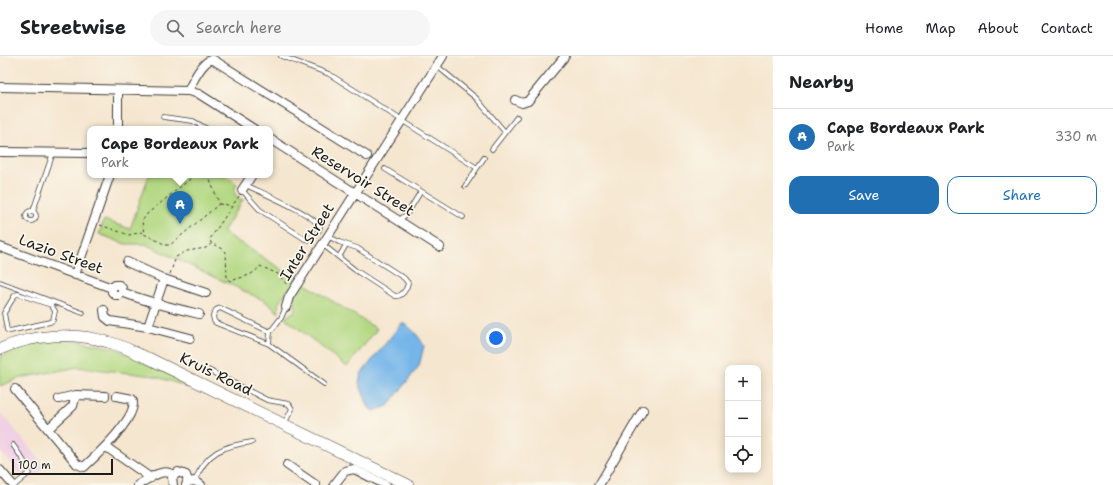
<!DOCTYPE html>
<meta charset="utf-8">
<style>
body{margin:0;font-family:"Shantell Sans",sans-serif;background:#f6f6f6;color:#202124}
.controls{position:absolute;right:12px;bottom:12px;display:grid;overflow:hidden;border-radius:8px;box-shadow:0 2px 10px #0003}
.controls button{width:36px;height:36px;display:grid;place-items:center;padding:0;border:0;border-bottom:1px solid #e0e0e0;background:#fff;color:#202124;font:20px sans-serif}
.scale{position:absolute;left:12px;bottom:10px;width:101px;box-sizing:border-box;padding-left:4px;border:2px solid #1c1c1c;border-top:0;font-size:11px;line-height:14px;white-space:nowrap;color:#1c1c1c;-webkit-text-stroke:3px #fbf7ec;paint-order:stroke}
.you{position:absolute;left:496px;top:282px;width:14px;height:14px;margin:-10px;border:3px solid #fff;border-radius:50%;background:#1a73e8;box-shadow:0 0 0 6px #1a73e833}
.badge{display:grid;place-items:center;width:26px;height:26px;border-radius:50%;background:#1f6fb2;color:#fff;font-size:13px;font-weight:700}
.pin{position:absolute;translate:-50% -33px;filter:drop-shadow(0 1px 2px #0008)}
.pin::after{content:'';position:absolute;top:21px;width:14px;height:12px;background:inherit;clip-path:polygon(0 0,100% 0,50% 100%)}
.popup{position:absolute;left:87px;top:70px;width:186px;height:52px;box-sizing:border-box;display:grid;place-content:center;border-radius:8px;background:#fff;filter:drop-shadow(0 1px 3px #0005);font-size:13px;white-space:nowrap;color:#757577}
.popup b{font-size:15px;color:#202124}
.popup::after{content:'';position:absolute;left:50%;top:100%;margin-left:-8px;border:8px solid transparent;border-top-color:#fff}
.list{margin:0;padding:0;list-style:none}
h2{display:flex;justify-content:space-between;align-items:center;height:52px;margin:0;padding:0 16px;font-size:17px}
h2 small{font-size:13px;font-weight:400;color:#757577}
.list li{display:grid;grid-template-columns:26px 1fr auto;gap:12px;align-items:center;box-sizing:border-box;height:56px;padding:0 16px;border-top:1px solid #e0e0e0}
.list b{display:block;font-size:15px;white-space:nowrap}
.list p{margin:0;font-size:13px;white-space:nowrap;color:#757577}
.list em{font-size:13px;font-style:normal;color:#757577}
.actions{display:flex;gap:8px;padding:12px 16px}
.actions a{flex:1;padding:9px 0;border:1px solid #1f6fb2;border-radius:12px;text-align:center;font-size:14px;color:#1f6fb2}
.actions .main{background:#1f6fb2;color:#fff}
.icon{flex:none;width:22px;height:22px;fill:none;stroke:currentColor;stroke-width:2;stroke-linecap:round;stroke-linejoin:round}
.map{position:relative;flex:none;width:773px;height:429px;overflow:hidden}
header{display:flex;align-items:center;gap:24px;box-sizing:border-box;height:56px;padding:0 20px;background:#fff;border-bottom:1px solid #e0e0e0}
header strong{font-size:19px}
nav{display:flex;gap:22px;margin-inline-start:auto;font-size:14px}
.search{width:280px;height:36px;background:#f6f6f6;display:flex;align-items:center;gap:10px;box-sizing:border-box;padding:0 14px;border-radius:22px;color:#757577;font-size:15px}
main{display:flex}
aside{flex:1;background:#fff}
.map>svg:first-child{display:block}
</style>
<header>
<strong>Streetwise</strong>
<div class="search"><svg class="icon" aria-label="search" viewBox="0 0 24 24"><circle cx="10" cy="10" r="6"/><path d="M15 15l6 6"/></svg>Search here</div>
<nav><a>Home</a><a>Map</a><a>About</a><a>Contact</a></nav>
</header>
<main>
<div class="map">
<svg width="773" height="429" viewBox="0 0 773 429">
<rect width="100%" height="100%" fill="#fbf7ec"/>
<filter id="ink" filterUnits="userSpaceOnUse"><feTurbulence type="fractalNoise" baseFrequency=".025" numOctaves="2"/><feDisplacementMap in="SourceGraphic" scale="8" xChannelSelector="R" yChannelSelector="G"/><feConvolveMatrix kernelMatrix="1 2 1 2 8 2 1 2 1" color-interpolation-filters="sRGB"/></filter>
<filter id="wash" filterUnits="userSpaceOnUse"><feTurbulence type="fractalNoise" baseFrequency=".012" numOctaves="4" result="noise"/><feDisplacementMap in="SourceGraphic" scale="16" xChannelSelector="R" yChannelSelector="G"/><feGaussianBlur stdDeviation="0.9" result="paint"/><feColorMatrix in="noise" values="0 0 0 0 0 0 0 0 0 0 0 0 0 0 0 0 0 1.4 0 .05"/><feComposite in="paint" operator="in"/></filter>
<g filter="url(#wash)">
<rect width="100%" height="100%" fill="#f5e6cf"/>
<path fill="#f0d0e4" d="M0,356L45,410L29,424L23,417L18,416L0,395Z"/>
<path fill="#b3d882" stroke="#687a4f" d="M149,119H225L237,128C232,135 235,142 243,144L223,176L297,223L278,248L279,257L265,245L145,188H125L99,178L104,164L130,173Z
M302,226L377,273L347,311L285,262L295,255L296,251L293,240Z
M66,283L116,292L195,331H188L154,320L78,311L20,322L0,330V301L31,287Z"/>
<path fill="#75b5e9" stroke="#486882" d="M402,267C412,271 420,282 424,290L419,310L388,350L374,355L369,352L359,327L361,318Z"/>
</g>
<g filter="url(#ink)">
<g fill="none" stroke-linecap="round" stroke-linejoin="round">
<g stroke="#3d3a37" stroke-width="5.5">
<path id="lane" d="M281,0L329,18L477,112
M437,10L476,42L505,76
M163,61L193,65L207,73
M492,93L517,61
M385,113L463,161
M465,130L484,102
M242,134L260,154L305,183L311,184L319,174L320,171C312,157 262,137 246,129
M26 160a5 5 0 1 1 10 0a5 5 0 1 1-10 0Z
M33,155L53,97
M399,164L407,158L421,135
M322,188L355,214L395,240C402,241 407,233 408,227L404,222L357,192L339,186L328,180
M339,201L346,189
M0,226L83,257
M18,238L51,249L55,255L53,264L50,266L10,275L7,274L4,257L15,239Z
M270,276L220,252L216,254L213,260L214,265L216,267L269,288L324,328
M269,288L270,276L281,262L286,251
M208,314L267,344L289,348L292,353L284,368
M13,389L30,414L29,417L15,429
M195,425C206,396 223,390 252,386"/>
</g>
<g stroke="#3d3a37" stroke-width="10">
<path id="street" d="M0,31L188,35L199,38L254,73
M188,35C193,25 201,7 212,3L367,100
M515,44L522,47L528,45L565,0
M118,73V34
M270,83L440,191
M0,96L90,97
M242,134L252,119
M0,191L112,232
M127,206L164,223L206,237
M75,219L110,119
M112,232L115,229H119L122,232V236C147,246 173,252 199,258
M112,232V236L115,239H119L122,236
M286,251L289,241L443,0
M104,254L105,261L110,265L148,271L190,282
M148,271L164,223
M15,333L77,408L84,411C95,401 141,359 132,343L117,340
M59,343L76,339L105,340
M48,373L73,350L76,339
M106,391L151,422
M287,409L316,429
M0,414L13,429
M187,426L195,425L201,429
M138,429C148,423 163,411 173,419
M173,429L172,422L178,416L186,419L188,425L186,429
M334,429L345,415L354,413L386,429
M599,429L643,354"/>
</g>
<g stroke="#3d3a37" stroke-width="12">
<path id="secondary" d="M0,293C34,278 72,276 108,286C122,289 135,297 148,302L408,429"/>
</g>
<path stroke="#3d3a37" stroke-width="1" stroke-dasharray="3 3" stroke-linecap="butt" d="M195,119L147,158L142,165L144,178L166,189H170L218,149L219,147L208,119
M239,140L210,183L211,187L223,193L226,196L227,223L231,225C243,220 252,221 260,210L278,218L288,230
M219,148L228,149L231,151
M100,169L129,179L142,176
M170,218L176,201L187,195L206,192L211,188"/>
<use href="#lane" stroke="#fff" stroke-width="4"/>
<use href="#street" stroke="#fff" stroke-width="8"/>
<use href="#secondary" stroke="#fff" stroke-width="11"/>
</g>
</g>
<g text-anchor="middle" stroke-width="3.5" stroke-linejoin="round" paint-order="stroke">
<g font-size="15" fill="#1c1c1c" stroke="#fbf7ec">
<text transform="translate(363 125) rotate(32)" y="5">Reservoir Street</text>
<text transform="translate(307 186) rotate(-58)" y="5">Inter Street</text>
<text transform="translate(61 198) rotate(20)" y="5">Lazio Street</text>
<text transform="translate(216 318) rotate(26)" y="5">Kruis Road</text>
</g>
</g>
</svg>
<div class="controls">
<button>+</button>
<button>−</button>
<button><svg class="icon" aria-label="locate" viewBox="0 0 24 24"><circle cx="12" cy="12" r="6"/><path d="M12 2v4M12 18v4M2 12h4M18 12h4"/></svg></button>
</div>
<div class="scale">100 m</div>
<div class="you"></div>
<div class="pin badge" style="left:180px;top:168px">A</div>
<div class="popup"><b>Cape Bordeaux Park</b>Park</div>
</div>
<aside>
<h2>Nearby<small></small></h2>
<ul class="list">
<li><span class="badge">A</span><div><b>Cape Bordeaux Park</b><p>Park</p></div><em>330 m</em></li>
</ul>
<div class="actions"><a class="main">Save</a><a>Share</a></div>
</aside>
</main>
